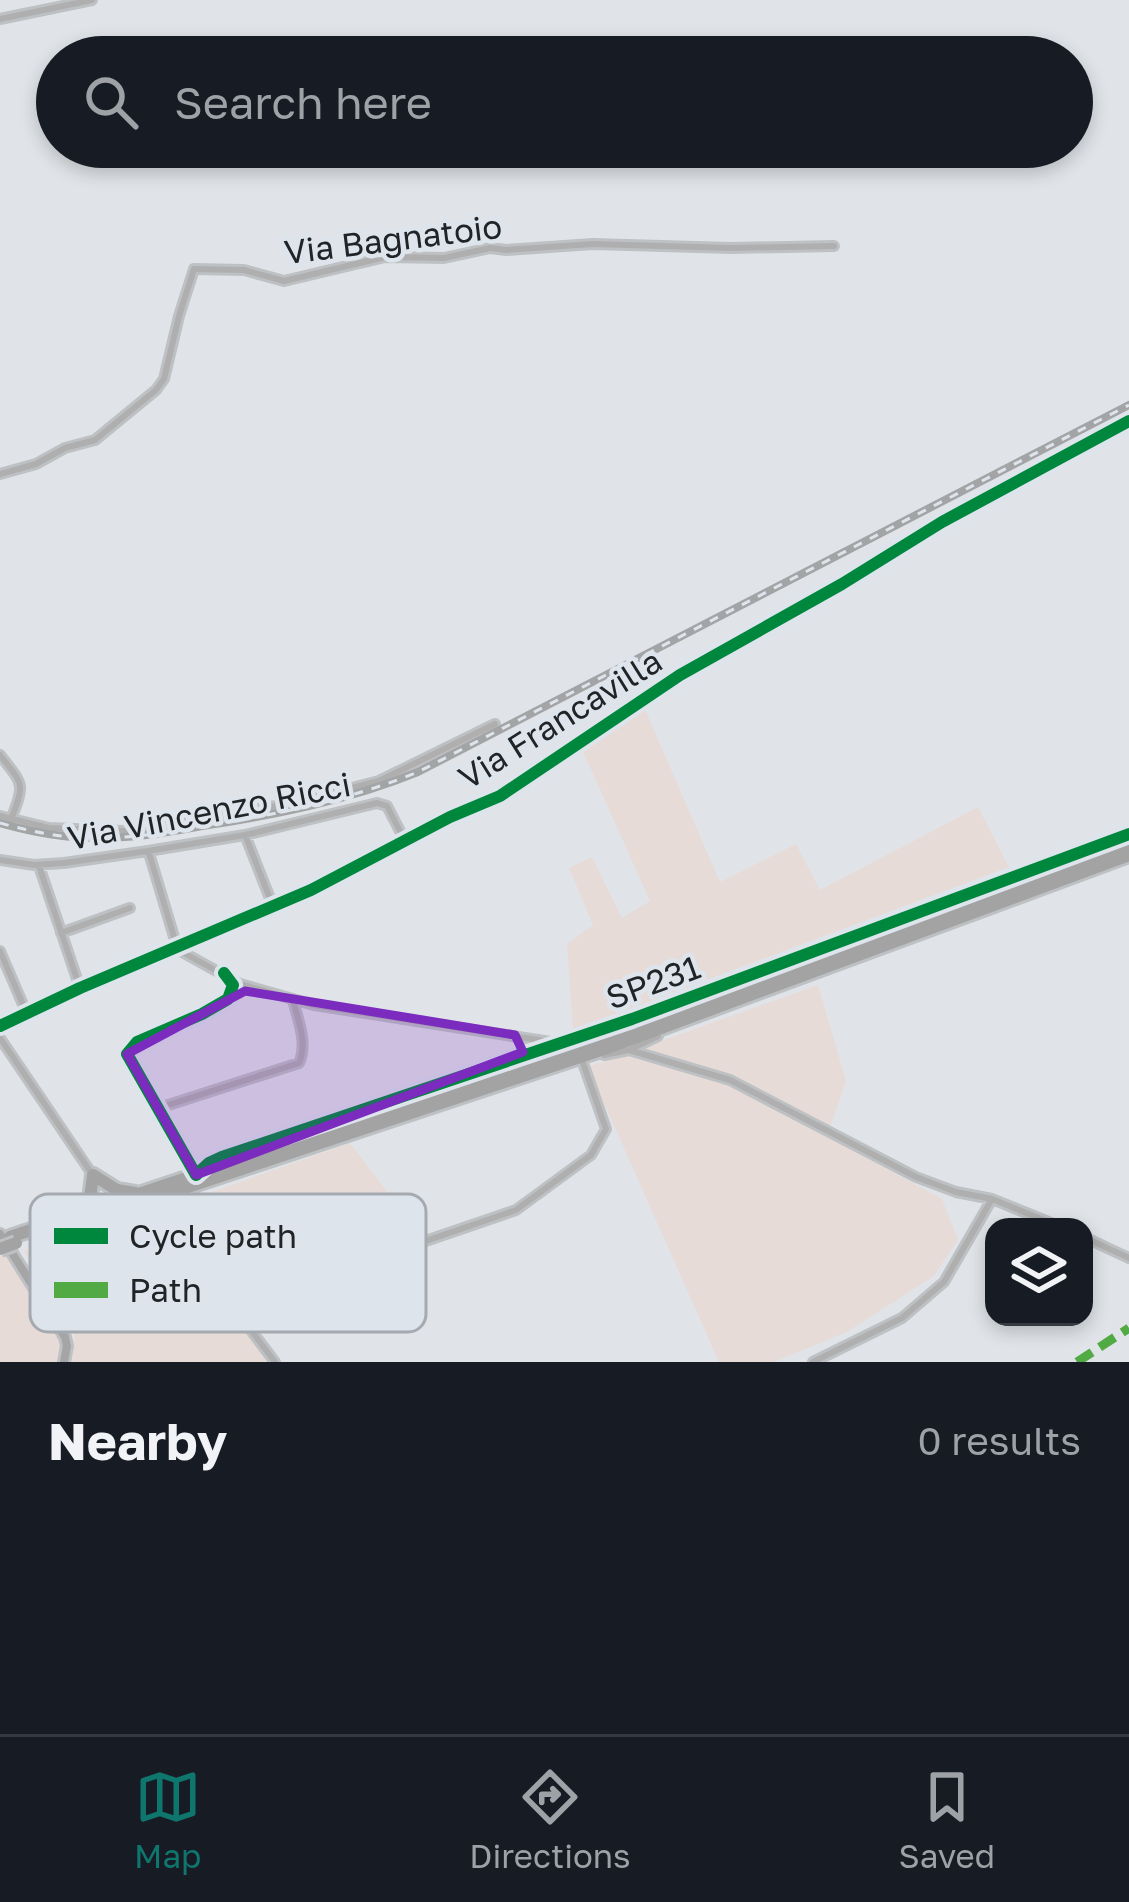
<!DOCTYPE html>
<style>
body{margin:0;font-family:"Golos Text",sans-serif;background:#242831;color:#f1f3f6}
.controls{position:absolute;right:36px;bottom:36px;display:grid;overflow:hidden;border-radius:24px;box-shadow:0 6px 18px #0003}
.controls button{width:108px;height:108px;display:grid;place-items:center;padding:0;border:0;border-bottom:3px solid #363941;background:#171b24;color:#f1f3f6;font:60px sans-serif}
.list{margin:0;padding:0;list-style:none}
h2{display:flex;justify-content:space-between;align-items:center;height:156px;margin:0;padding:0 48px;font-size:51px}
h2 small{font-size:39px;font-weight:400;color:#9ea1a6}
.icon{flex:none;width:66px;height:66px;fill:none;stroke:currentColor;stroke-width:2;stroke-linecap:round;stroke-linejoin:round}
.map{position:relative;flex:none;width:1129px;height:1362px;overflow:hidden}
.search{position:absolute;background:#171b24;box-shadow:0 6px 18px #0003;left:36px;right:36px;top:36px;height:132px;display:flex;align-items:center;gap:30px;box-sizing:border-box;padding:0 42px;border-radius:66px;color:#9ea1a6;font-size:45px}
.sheet{height:372px;background:#171b24}
nav{display:flex;justify-content:space-around;align-items:center;box-sizing:border-box;height:168px;border-top:3px solid #363941;background:#171b24;font-size:33px;color:#9ea1a6}
nav a{display:grid;justify-items:center;gap:6px}
nav .on{color:#0f766e}
.map>svg:first-child{display:block}
</style>
<div class="map">
<svg width="1129" height="1362" viewBox="0 0 1129 1362">
<rect width="100%" height="100%" fill="#e0e4e8"/>
<path fill="#e6dbd7" d="M643,705L720,882L796,844L820,890L978,807L1009,867L573,1030L567,944L593,925L569,868L592,857L622,918L650,901L580,745Z
M818,985L846,1081L827,1136L942,1199L958,1240L934,1276L847,1332L774,1362H719L588,1067Z
M350,1143L421,1236L234,1300L161,1210Z
M141,1209L151,1213L270,1362H71L74,1335L24,1251Z
M4,1254L61,1336L63,1347L57,1362H0V1256Z"/>
<g fill="none" stroke-linecap="round" stroke-linejoin="round">
<g stroke="#bec1c4" stroke-width="12">
<path id="street" d="M0,19L92,0
M0,474L36,464L65,448L95,440L156,390L164,379L179,316L194,269L244,270L284,281L385,257L444,258L490,248L506,250L593,244L731,248L834,246
M0,755C24,786 25,782 11,820
M0,816L49,828L123,831L289,804L379,781L495,724
M245,835L273,906
M149,853L177,947
M0,860L34,865L64,863L148,851L245,835L377,803L387,806L405,841
M39,866L80,988
M61,933L130,908
M175,948L240,984L314,1005L557,1043
M0,951L27,1014
M0,1038L92,1174
M629,1050L658,1036
M604,1055L629,1050L730,1080L916,1177L956,1192L992,1199L1061,1227
M159,1108L299,1063C308,1044 298,1020 293,1000
M204,1168L222,1157L632,1019L1129,834
M195,1173L127,1054L137,1042L202,1014L228,999L233,985L224,973
M146,1201L158,1212L194,1255L275,1362
M1084,1237L1129,1258
M237,1313L270,1296L344,1269L516,1210L591,1155L606,1129L582,1060
M813,1362L902,1318L944,1282L992,1199"/>
</g>
<g stroke="#bec1c4" stroke-width="14">
<path id="secondary" d="M0,1026L80,988L311,890L450,817L500,796L680,675L842,584L942,522L1129,421
M0,1234L65,1337L67,1346L64,1362"/>
</g>
<g stroke="#bec1c4" stroke-width="18">
<path id="highway" d="M93,1175L117,1190L135,1193
M80,1212L90,1199L93,1175
M52,1232L607,1048L1129,855
M10,1237L576,1048L1129,844"/>
</g>
<use href="#street" stroke="#b0afaf" stroke-width="6"/>
<use href="#secondary" stroke="#a5a5a5" stroke-width="8"/>
<use href="#highway" stroke="#a4a3a3" stroke-width="12"/>
<g stroke="#a3a4a5" stroke-width="8">
<path id="rail" d="M0,823C32,832 67,839 101,838C135,838 169,832 202,826C276,815 349,800 418,772L1129,405"/>
</g>
<use href="#rail" stroke="#dde4ec" stroke-width="3" stroke-dasharray="9" stroke-linecap="butt"/>
<g stroke="#bec1c4" stroke-width="18" stroke-linecap="butt">
<path id="highway-bridge" d="M0,1249L16,1243"/>
</g>
<use href="#highway-bridge" stroke="#a4a3a3" stroke-width="12"/>
<path stroke="#52aa44" stroke-width="9" stroke-dasharray="18 9" stroke-linecap="butt" d="M1077,1362L1129,1328"/>
<g stroke="#dde4ec" stroke-width="20">
<path id="cycleway" d="M224,973L233,985L228,999L202,1014L137,1042L127,1054L196,1175L209,1163L222,1157L632,1019L1129,834
M0,1026L80,988L311,890L450,817L500,796L680,675L842,584L942,522L1129,421"/>
</g>
<use href="#cycleway" stroke="#00873e" stroke-width="12"/>
</g>
<path fill="#7b2cbf" fill-opacity="0.2" stroke="#7b2cbf" stroke-width="9" stroke-linejoin="round" d="M245,991L515,1035L523,1052L196,1175L127,1054Z"/>
<g text-anchor="middle" stroke-width="9" stroke-linejoin="round" paint-order="stroke">
<g font-size="33" fill="#212427" stroke="#dde4ec">
<text transform="translate(393 239) rotate(-7)" y="12">Via Bagnatoio</text>
<text transform="translate(560 719) rotate(-32)" y="12">Via Francavilla</text>
<text transform="translate(209 811) rotate(-11)" y="12">Via Vincenzo Ricci</text>
<text transform="translate(653 982) rotate(-20)" y="12">SP231</text>
</g>
</g>
<rect x="30" y="1194" width="396" height="138" rx="18" fill="#dde4ec" stroke="#a5aab1" stroke-width="3"/>
<rect x="54" y="1228" width="54" height="16" fill="#00873e"/>
<rect x="54" y="1282" width="54" height="16" fill="#52aa44"/>
<g font-size="33" fill="#212427">
<text x="129" y="1248">Cycle path</text>
<text x="129" y="1302">Path</text>
</g>
</svg>
<div class="controls">
<button><svg class="icon" aria-label="layers" viewBox="0 0 24 24"><path d="M12 4l9 5-9 5-9-5zM3 14l9 5 9-5"/></svg></button>
</div>
<div class="search"><svg class="icon" aria-label="search" viewBox="0 0 24 24"><circle cx="10" cy="10" r="6"/><path d="M15 15l6 6"/></svg>Search here</div>
</div>
<section class="sheet">
<h2>Nearby<small>0 results</small></h2>
<ul class="list">
</ul>
</section>
<nav>
<a class="on"><svg class="icon" aria-label="map" viewBox="0 0 24 24"><path d="M3 6l6-2 6 2 6-2v14l-6 2-6-2-6 2zM9 4v14M15 6v14"/></svg>Map</a>
<a><svg class="icon" aria-label="directions" viewBox="0 0 24 24"><path d="M12 3l9 9-9 9-9-9zM9 14v-3h6M13 9l2 2-2 2"/></svg>Directions</a>
<a><svg class="icon" aria-label="saved" viewBox="0 0 24 24"><path d="M7 4h10v16l-5-4-5 4z"/></svg>Saved</a>
</nav>
